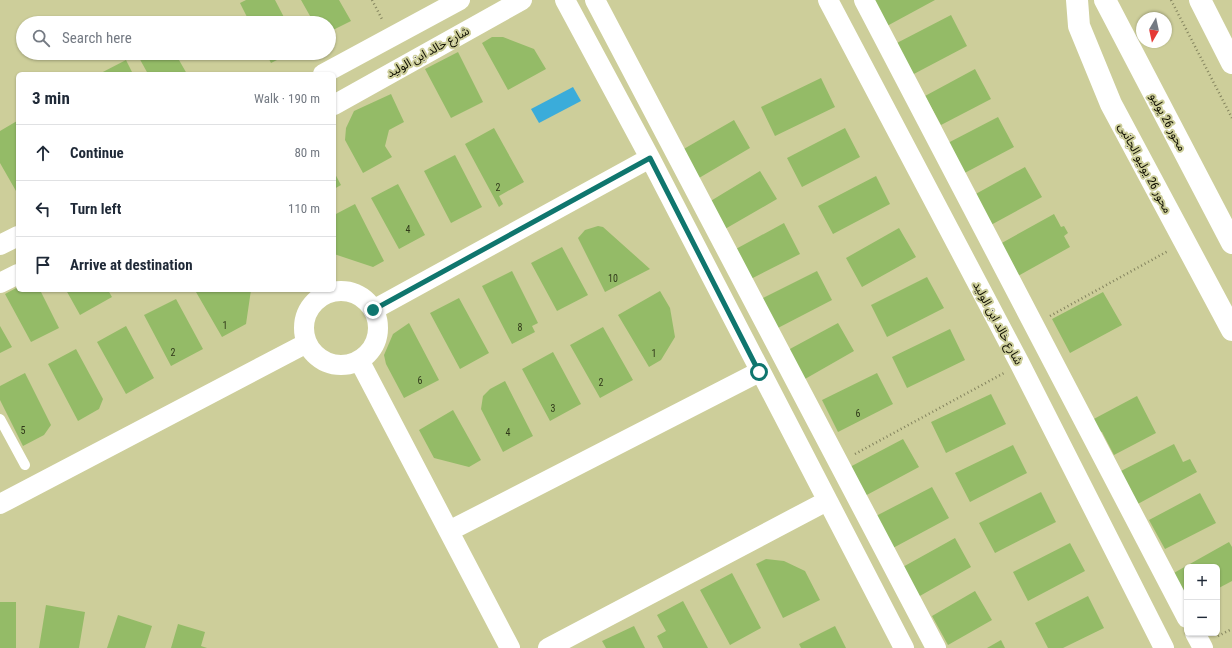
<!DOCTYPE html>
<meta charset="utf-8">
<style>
body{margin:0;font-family:"Roboto Condensed","Noto Sans Arabic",sans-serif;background:#f2f2f3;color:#1f2937}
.controls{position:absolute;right:12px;bottom:12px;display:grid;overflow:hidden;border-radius:6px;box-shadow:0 1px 3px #0004}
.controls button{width:36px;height:36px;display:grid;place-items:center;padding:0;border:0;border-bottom:1px solid #e0e1e3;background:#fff;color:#1f2937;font:20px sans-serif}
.compass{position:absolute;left:1136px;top:12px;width:36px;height:36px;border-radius:50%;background:#fff;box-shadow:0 1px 3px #0004;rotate:189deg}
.stop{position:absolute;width:12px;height:12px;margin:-9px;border:3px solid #0f766e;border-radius:50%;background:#fff}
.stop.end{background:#0f766e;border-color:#fff;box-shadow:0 1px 4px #0008}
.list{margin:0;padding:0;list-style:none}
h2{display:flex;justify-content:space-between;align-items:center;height:52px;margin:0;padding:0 16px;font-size:17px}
h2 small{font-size:13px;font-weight:400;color:#747a83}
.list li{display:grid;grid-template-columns:26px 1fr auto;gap:12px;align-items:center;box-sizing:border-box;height:56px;padding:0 16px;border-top:1px solid #e0e1e3}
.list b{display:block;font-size:15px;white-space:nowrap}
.list em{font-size:13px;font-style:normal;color:#747a83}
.icon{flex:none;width:22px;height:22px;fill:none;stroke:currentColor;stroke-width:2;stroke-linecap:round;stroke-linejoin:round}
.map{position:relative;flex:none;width:1232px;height:648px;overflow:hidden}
.search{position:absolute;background:#fff;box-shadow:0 1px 3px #0004;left:16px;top:16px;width:320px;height:44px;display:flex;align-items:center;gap:10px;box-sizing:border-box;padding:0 14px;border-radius:22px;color:#747a83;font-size:15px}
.panel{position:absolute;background:#fff;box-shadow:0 1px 3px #0004;left:16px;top:72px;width:320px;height:220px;border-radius:6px}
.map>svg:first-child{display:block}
</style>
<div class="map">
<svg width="1232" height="648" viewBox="0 0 1232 648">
<rect width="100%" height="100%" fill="#cdce9a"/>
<path fill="#3aacda" d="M573,87L581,101L539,123L531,109Z"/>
<path fill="#94bb67" d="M246,0H275L287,23H250L240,3Z
M301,0H339L351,21L329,32V23H314Z
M873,0H935L887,26Z
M951,15L967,46L910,76L893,45Z
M492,37H503L534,49L546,69L508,90L482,43Z
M458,52L483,102L451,118L425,69Z
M139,53H175L187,74H148L137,54Z
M266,53H291L271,63Z
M126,60L133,74H99Z
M975,69L991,99L941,125L925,96Z
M821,78L835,107L775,136L761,107Z
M391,94L404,122L389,130L385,146L392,157L363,173L345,140L346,128L354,111Z
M998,117L1014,147L959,176L944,145Z
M734,120L750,148L699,178L682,150Z
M17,121L18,190L16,191L0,163V131Z
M494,128L524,182L499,196L503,204L499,207L465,144Z
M845,128L860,157L802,187L787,158Z
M455,155L482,207L451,223L424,171Z
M1025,167L1042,197L989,226L972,196Z
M760,171L777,199L725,229L709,202Z
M334,172L341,185L334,189Z
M876,176L890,204L833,234L818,206Z
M398,184L425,235L399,249L371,198Z
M355,204L384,261L373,267L334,254V215Z
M1054,214L1061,227L1064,226L1068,233L1064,236L1070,247L1018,276L1000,244Z
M784,223L800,254L749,280L734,250Z
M598,226L603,227L650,269L605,292L578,238L585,230Z
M899,228L916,257L862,287L846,258Z
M562,247L588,295L557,311L531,263Z
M512,271L538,323L532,326L535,332L512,344L482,286Z
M817,271L832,300L776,329L761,299Z
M927,277L944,308L887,337L871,305Z
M18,287V290H40L59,328L31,342L5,294Z
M66,290H108L112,297L80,315Z
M200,290H251L246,324L222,337L196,292Z
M660,291L670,308L675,337L661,360L649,367L618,315Z
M1103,292L1122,325L1070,353L1052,319Z
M459,298L489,353L460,369L430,313Z
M176,299L203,349L171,366L144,315Z
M409,323L439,380L404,398L386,364L384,355L393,334Z
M838,323L854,351L805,379L788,350Z
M0,326L12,347L0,353Z
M126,326L154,378L126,394L97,342Z
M603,327L633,380L600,398L570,345Z
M950,329L965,360L907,388L892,357Z
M76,349L103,399L99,409L78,421L48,364Z
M553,352L581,404L550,421L522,369Z
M25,373L51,425L44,435L23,446L0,400V386Z
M877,373L893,404L838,432L822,400Z
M505,381L533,436L503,452L481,409L483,396L490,389Z
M991,394L1006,424L946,453L931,422Z
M1137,396L1156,433L1114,455L1102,432L1096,431L1090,421Z
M453,410L481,460L469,467L434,458L419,430Z
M903,439L919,467L863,497L848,468Z
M1174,444L1183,462L1190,459L1197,472L1134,506L1117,473Z
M1013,445L1027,473L970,502L955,473Z
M932,487L949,518L893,548L876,516Z
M1041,492L1056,522L995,553L979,523Z
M1200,493L1216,523L1165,549L1149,520Z
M955,538L971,567L918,597L901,568Z
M1229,542L1232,547V581L1217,589V567H1187V601L1172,574Z
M1070,543L1085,571L1028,601L1013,572Z
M766,559L784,561L805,571L820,600L783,618L756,564Z
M732,573L761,628L730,645L700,590Z
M975,591L992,620L948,645L932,616Z
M1088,596L1104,628L1063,648H1048L1035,623Z
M683,601L708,648H663L657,636L666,631L657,615Z
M0,602H16V648H0Z
M46,605L85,612L79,648H39Z
M118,615L152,626L145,648H107Z
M178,624L205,632L201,646L207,648H171Z
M634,626L645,648H606L602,641Z
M835,626L846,648H801L799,644Z
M1001,640L1005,648H987Z"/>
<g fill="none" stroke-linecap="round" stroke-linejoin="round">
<path stroke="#82825d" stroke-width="2.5" stroke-dasharray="1 3" stroke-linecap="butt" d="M372,0L383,21
M1171,0L1232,118
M1050,316L1168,251
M855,454L1004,373
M1218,636L1232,629"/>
<path stroke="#fff" stroke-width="10" d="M0,419L25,465"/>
<path stroke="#fff" stroke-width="20" d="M565,0L650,158L904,648
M595,0L936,648
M828,0L1020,364L1164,648
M864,0L1187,618
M323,74L460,0
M334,105L522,0
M0,245L18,236
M0,283L18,274
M304 328a37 37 0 1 1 74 0a37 37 0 1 1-74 0Z
M373,310L650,158
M359,360L510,648
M0,504L307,343
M449,531L759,372
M1195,633L1203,648
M548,648L827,501"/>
<path stroke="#fff" stroke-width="22" d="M1077,0L1079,26L1111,104L1232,330"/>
<path stroke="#fff" stroke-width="22" d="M1105,0L1232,243
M1200,0L1232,63"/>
</g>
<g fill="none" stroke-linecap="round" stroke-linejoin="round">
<path stroke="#0f766e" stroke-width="5" d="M373,310L650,158L759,372"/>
</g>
<g text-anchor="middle" stroke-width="4" stroke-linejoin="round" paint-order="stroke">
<g font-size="10" fill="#30391a">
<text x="498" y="191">2</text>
<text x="408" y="233">4</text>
<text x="613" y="282">10</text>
<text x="225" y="329">1</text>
<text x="520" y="331">8</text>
<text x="173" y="356">2</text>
<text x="654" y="357">1</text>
<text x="420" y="384">6</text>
<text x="601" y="386">2</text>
<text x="553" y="412">3</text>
<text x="858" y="417">6</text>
<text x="23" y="434">5</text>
<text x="508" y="436">4</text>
</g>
<g font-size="12" fill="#0f0e00" stroke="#cdce9a">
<text transform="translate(428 52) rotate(-29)" y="4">شارع خالد ابن الوليد</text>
<text transform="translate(1168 122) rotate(62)" y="4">محور 26 يوليو</text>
<text transform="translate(1145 168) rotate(62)" y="4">محور 26 يوليو الجانبى</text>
<text transform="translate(998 323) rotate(62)" y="4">شارع خالد ابن الوليد</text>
</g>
</g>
</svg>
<div class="controls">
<button>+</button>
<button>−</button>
</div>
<svg class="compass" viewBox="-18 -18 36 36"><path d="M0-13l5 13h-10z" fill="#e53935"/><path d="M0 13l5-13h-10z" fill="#747a83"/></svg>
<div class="stop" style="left:759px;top:372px"></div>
<div class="stop end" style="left:373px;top:310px"></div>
<div class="search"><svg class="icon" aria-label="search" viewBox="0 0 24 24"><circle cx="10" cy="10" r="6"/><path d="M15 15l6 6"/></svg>Search here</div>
<section class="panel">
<h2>3 min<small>Walk · 190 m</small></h2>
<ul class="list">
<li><svg class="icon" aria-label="ahead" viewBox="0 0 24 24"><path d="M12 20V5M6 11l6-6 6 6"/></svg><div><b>Continue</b></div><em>80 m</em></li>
<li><svg class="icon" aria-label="left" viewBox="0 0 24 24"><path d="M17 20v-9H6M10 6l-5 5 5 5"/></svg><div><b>Turn left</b></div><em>110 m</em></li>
<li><svg class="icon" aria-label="arrive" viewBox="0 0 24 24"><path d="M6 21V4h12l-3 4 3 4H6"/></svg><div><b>Arrive at destination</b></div></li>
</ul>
</section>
</div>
